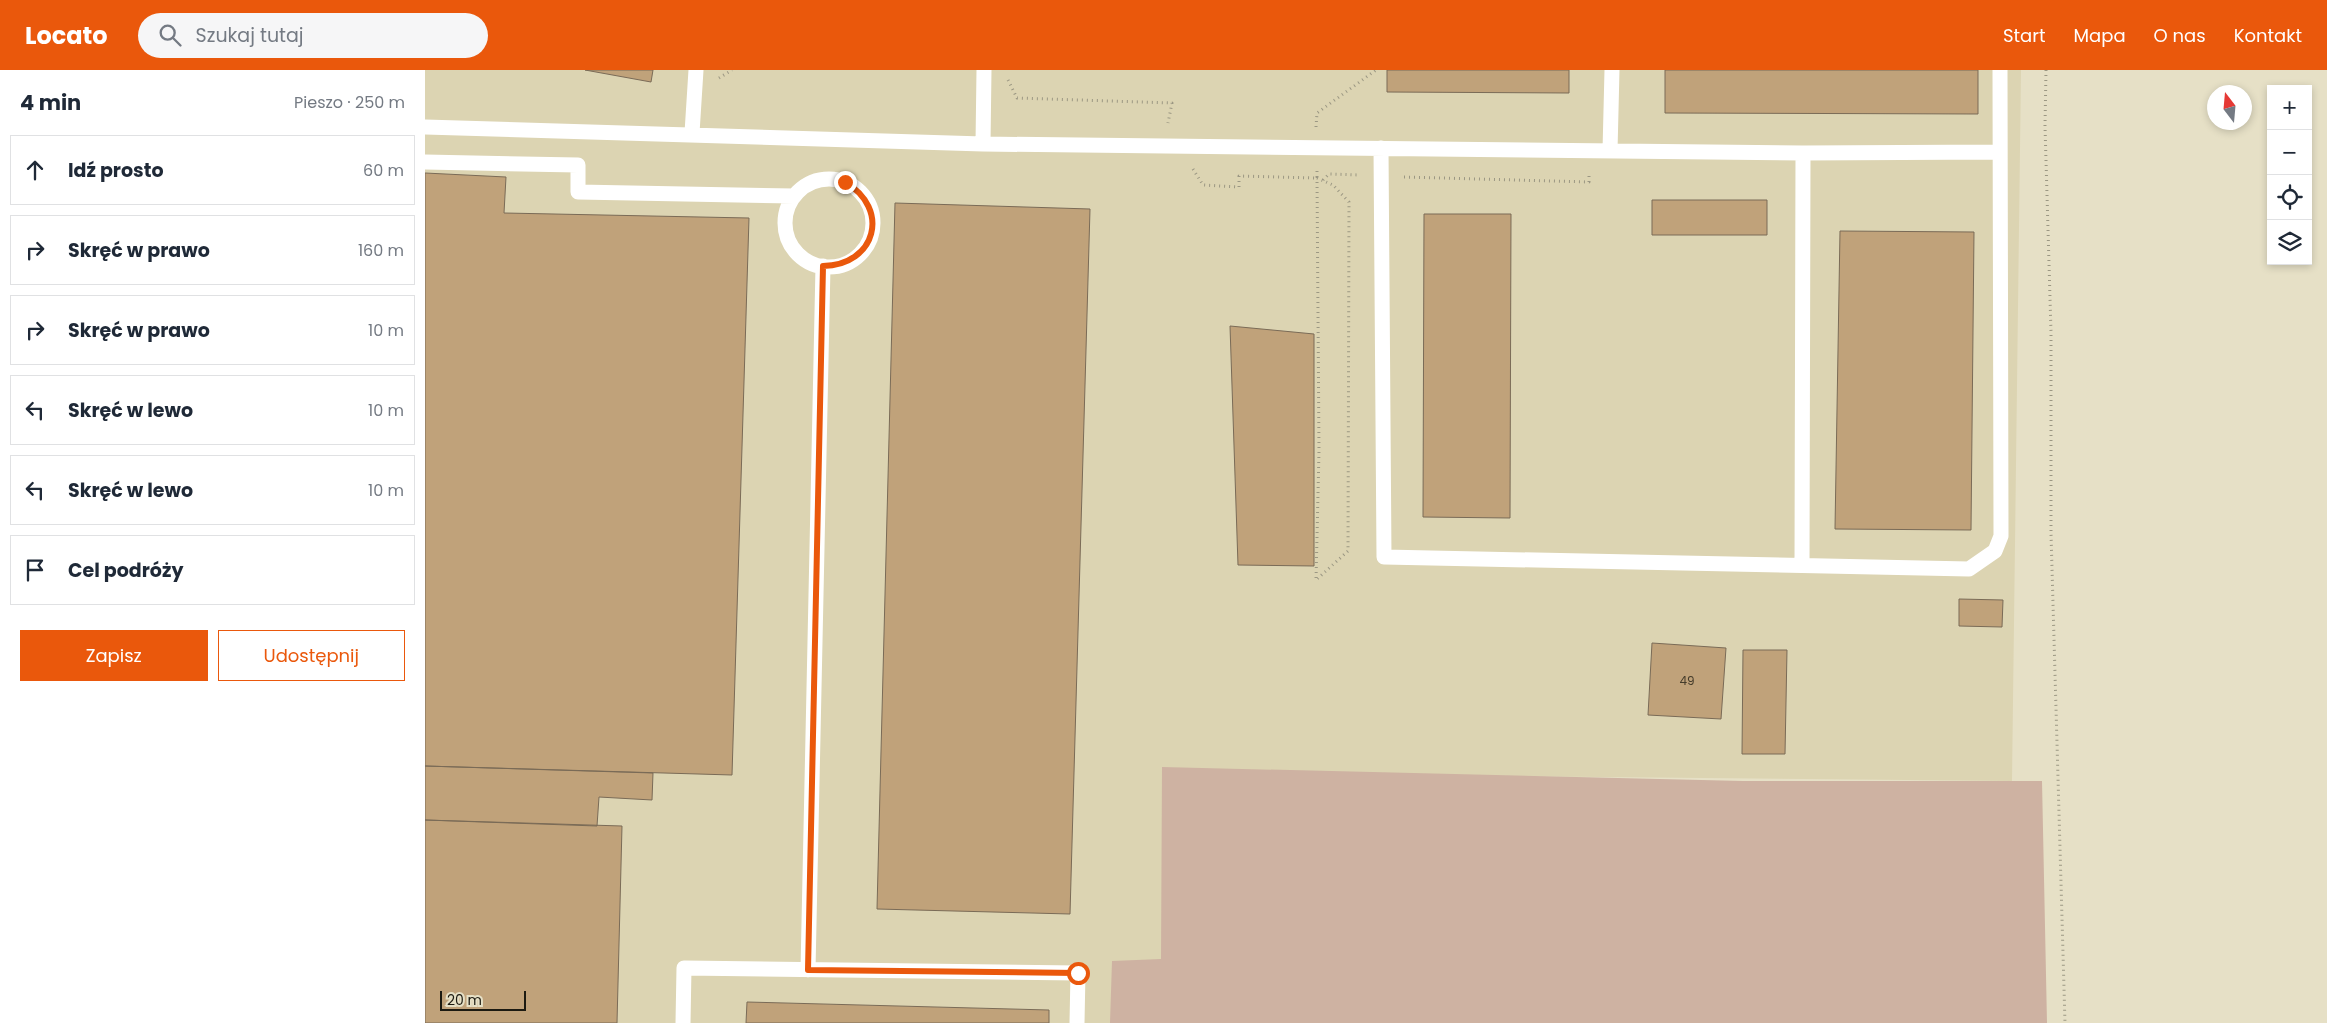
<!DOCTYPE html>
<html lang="pl">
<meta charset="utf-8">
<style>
body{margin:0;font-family:Poppins,sans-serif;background:#f6f6f7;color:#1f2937}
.controls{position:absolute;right:15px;top:15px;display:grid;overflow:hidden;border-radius:0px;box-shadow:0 2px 8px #0003}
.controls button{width:45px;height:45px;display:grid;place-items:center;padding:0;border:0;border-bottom:1px solid #e0e1e3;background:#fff;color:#1f2937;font:25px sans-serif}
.compass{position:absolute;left:1782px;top:15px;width:45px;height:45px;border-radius:50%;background:#fff;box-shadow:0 2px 8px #0003;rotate:344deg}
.scale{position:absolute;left:15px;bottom:12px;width:86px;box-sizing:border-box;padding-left:5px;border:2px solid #1c1a11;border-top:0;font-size:14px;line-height:18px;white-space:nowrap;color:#1c1a11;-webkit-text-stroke:4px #e6e0c6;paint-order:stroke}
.stop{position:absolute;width:15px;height:15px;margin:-11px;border:4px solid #ea580c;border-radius:50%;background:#fff}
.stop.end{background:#ea580c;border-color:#fff;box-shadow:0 1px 5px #0008}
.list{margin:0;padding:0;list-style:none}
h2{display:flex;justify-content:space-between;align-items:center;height:65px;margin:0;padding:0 20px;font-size:21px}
h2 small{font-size:16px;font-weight:400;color:#747a83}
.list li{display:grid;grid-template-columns:32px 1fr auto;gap:15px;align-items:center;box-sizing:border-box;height:70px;margin:0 10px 10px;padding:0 10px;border:1px solid #e0e1e3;border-radius:0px}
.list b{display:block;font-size:19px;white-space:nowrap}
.list em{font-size:16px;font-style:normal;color:#747a83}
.actions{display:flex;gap:10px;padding:15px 20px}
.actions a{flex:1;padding:11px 0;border:1px solid #ea580c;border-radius:0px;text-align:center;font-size:18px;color:#ea580c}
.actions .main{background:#ea580c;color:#fff}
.icon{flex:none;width:28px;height:28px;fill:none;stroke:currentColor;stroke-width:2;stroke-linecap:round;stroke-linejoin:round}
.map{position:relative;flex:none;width:1902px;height:953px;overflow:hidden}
header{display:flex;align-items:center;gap:30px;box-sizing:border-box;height:70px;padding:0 25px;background:#ea580c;color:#fff}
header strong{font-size:24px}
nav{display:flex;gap:28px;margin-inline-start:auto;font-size:18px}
.search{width:350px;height:45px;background:#f6f6f7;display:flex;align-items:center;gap:12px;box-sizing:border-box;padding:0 18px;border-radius:28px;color:#747a83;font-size:19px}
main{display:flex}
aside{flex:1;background:#fff}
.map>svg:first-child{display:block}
</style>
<header>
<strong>Locato</strong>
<div class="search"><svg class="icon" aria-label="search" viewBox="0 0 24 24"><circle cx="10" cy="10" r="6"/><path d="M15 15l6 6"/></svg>Szukaj tutaj</div>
<nav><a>Start</a><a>Mapa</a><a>O nas</a><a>Kontakt</a></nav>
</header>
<main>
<aside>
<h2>4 min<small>Pieszo · 250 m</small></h2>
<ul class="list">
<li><svg class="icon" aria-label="ahead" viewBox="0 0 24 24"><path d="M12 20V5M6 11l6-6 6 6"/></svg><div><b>Idź prosto</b></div><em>60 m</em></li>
<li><svg class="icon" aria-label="right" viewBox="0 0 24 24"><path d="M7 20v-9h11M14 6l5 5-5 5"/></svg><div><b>Skręć w prawo</b></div><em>160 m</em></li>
<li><svg class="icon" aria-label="right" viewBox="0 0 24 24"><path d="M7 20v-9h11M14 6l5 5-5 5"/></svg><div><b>Skręć w prawo</b></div><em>10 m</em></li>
<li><svg class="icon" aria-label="left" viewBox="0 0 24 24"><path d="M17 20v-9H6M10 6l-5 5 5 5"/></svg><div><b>Skręć w lewo</b></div><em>10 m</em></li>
<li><svg class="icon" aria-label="left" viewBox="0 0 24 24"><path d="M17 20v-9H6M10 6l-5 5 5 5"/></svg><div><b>Skręć w lewo</b></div><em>10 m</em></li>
<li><svg class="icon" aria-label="arrive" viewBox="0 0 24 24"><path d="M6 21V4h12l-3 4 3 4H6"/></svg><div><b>Cel podróży</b></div></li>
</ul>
<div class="actions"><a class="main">Zapisz</a><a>Udostępnij</a></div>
</aside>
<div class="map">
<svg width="1902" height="953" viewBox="0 0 1902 953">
<rect width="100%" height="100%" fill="#e6e0c6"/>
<path fill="#dcd4b2" d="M0,0H1596L1587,711L750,703L745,953H0Z"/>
<path fill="#ceb2a2" d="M737,697L1318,711H1617L1622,953H685L687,891L736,889Z"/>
<path fill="#c0a27a" stroke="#7a6b57" d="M160,0H228L226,12Z
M962,0H1144V23L962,22Z
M1240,0H1553V44L1240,43Z
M0,103L81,107L79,143L324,148L307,705L0,696Z
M1227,130H1342V165H1227Z
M470,133L665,139L645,844L452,839Z
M999,144H1086L1085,448L998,447Z
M1415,161L1549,162L1546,460L1410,459Z
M805,256L889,264V496L813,495Z
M1534,529L1578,530L1577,557L1534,556Z
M1227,573L1301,578L1296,649L1223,645Z
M1318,580H1362L1360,684H1317Z
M0,696L228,703L227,730L174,727L172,756L0,750Z
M0,750L197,756L192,953H0Z
M322,932L624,940V953H321Z"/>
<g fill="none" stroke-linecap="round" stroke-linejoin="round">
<path stroke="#9b9783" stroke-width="3" stroke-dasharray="1 4" stroke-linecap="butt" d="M1621,0L1620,56L1626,262V463L1640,953
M294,8L307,0
M583,10L592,28L747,33L743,53
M891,57L892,43L951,0
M768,99L778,115L814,117V106L892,108V100
M979,107L1164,112V102
M892,108L908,115L924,132L923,481L891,510L894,381Z
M898,110L904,104L935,105"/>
<path stroke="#fff" stroke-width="15" d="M0,57L558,74L1378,83L1575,82
M267,63L271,0
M558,74L559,0
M956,78L959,487L1544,499L1570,481L1576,466L1575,0
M1185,81L1187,0
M0,92L153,95V122L369,126
M360 153a44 44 0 1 1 88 0a44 44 0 1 1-88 0Z
M1377,495L1378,83
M383,900L398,196
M258,953L259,898L653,903L652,953"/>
</g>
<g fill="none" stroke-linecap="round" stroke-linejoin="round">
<path stroke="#ea580c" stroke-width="6" d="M420,112C466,139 451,195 398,196L383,900L653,903"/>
</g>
<g text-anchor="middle" stroke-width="4" stroke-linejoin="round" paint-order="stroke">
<g font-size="12" fill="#453c2b">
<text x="1262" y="615">49</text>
</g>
</g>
</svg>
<div class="controls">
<button>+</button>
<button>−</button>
<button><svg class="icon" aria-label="locate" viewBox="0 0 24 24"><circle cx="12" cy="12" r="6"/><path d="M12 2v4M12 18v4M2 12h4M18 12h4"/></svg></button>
<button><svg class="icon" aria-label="layers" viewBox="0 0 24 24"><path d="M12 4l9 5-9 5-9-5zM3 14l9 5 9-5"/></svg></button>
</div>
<svg class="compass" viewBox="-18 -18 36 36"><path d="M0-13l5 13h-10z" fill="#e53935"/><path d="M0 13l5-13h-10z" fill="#747a83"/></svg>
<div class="scale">20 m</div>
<div class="stop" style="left:653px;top:903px"></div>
<div class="stop end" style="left:420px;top:112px"></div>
</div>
</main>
